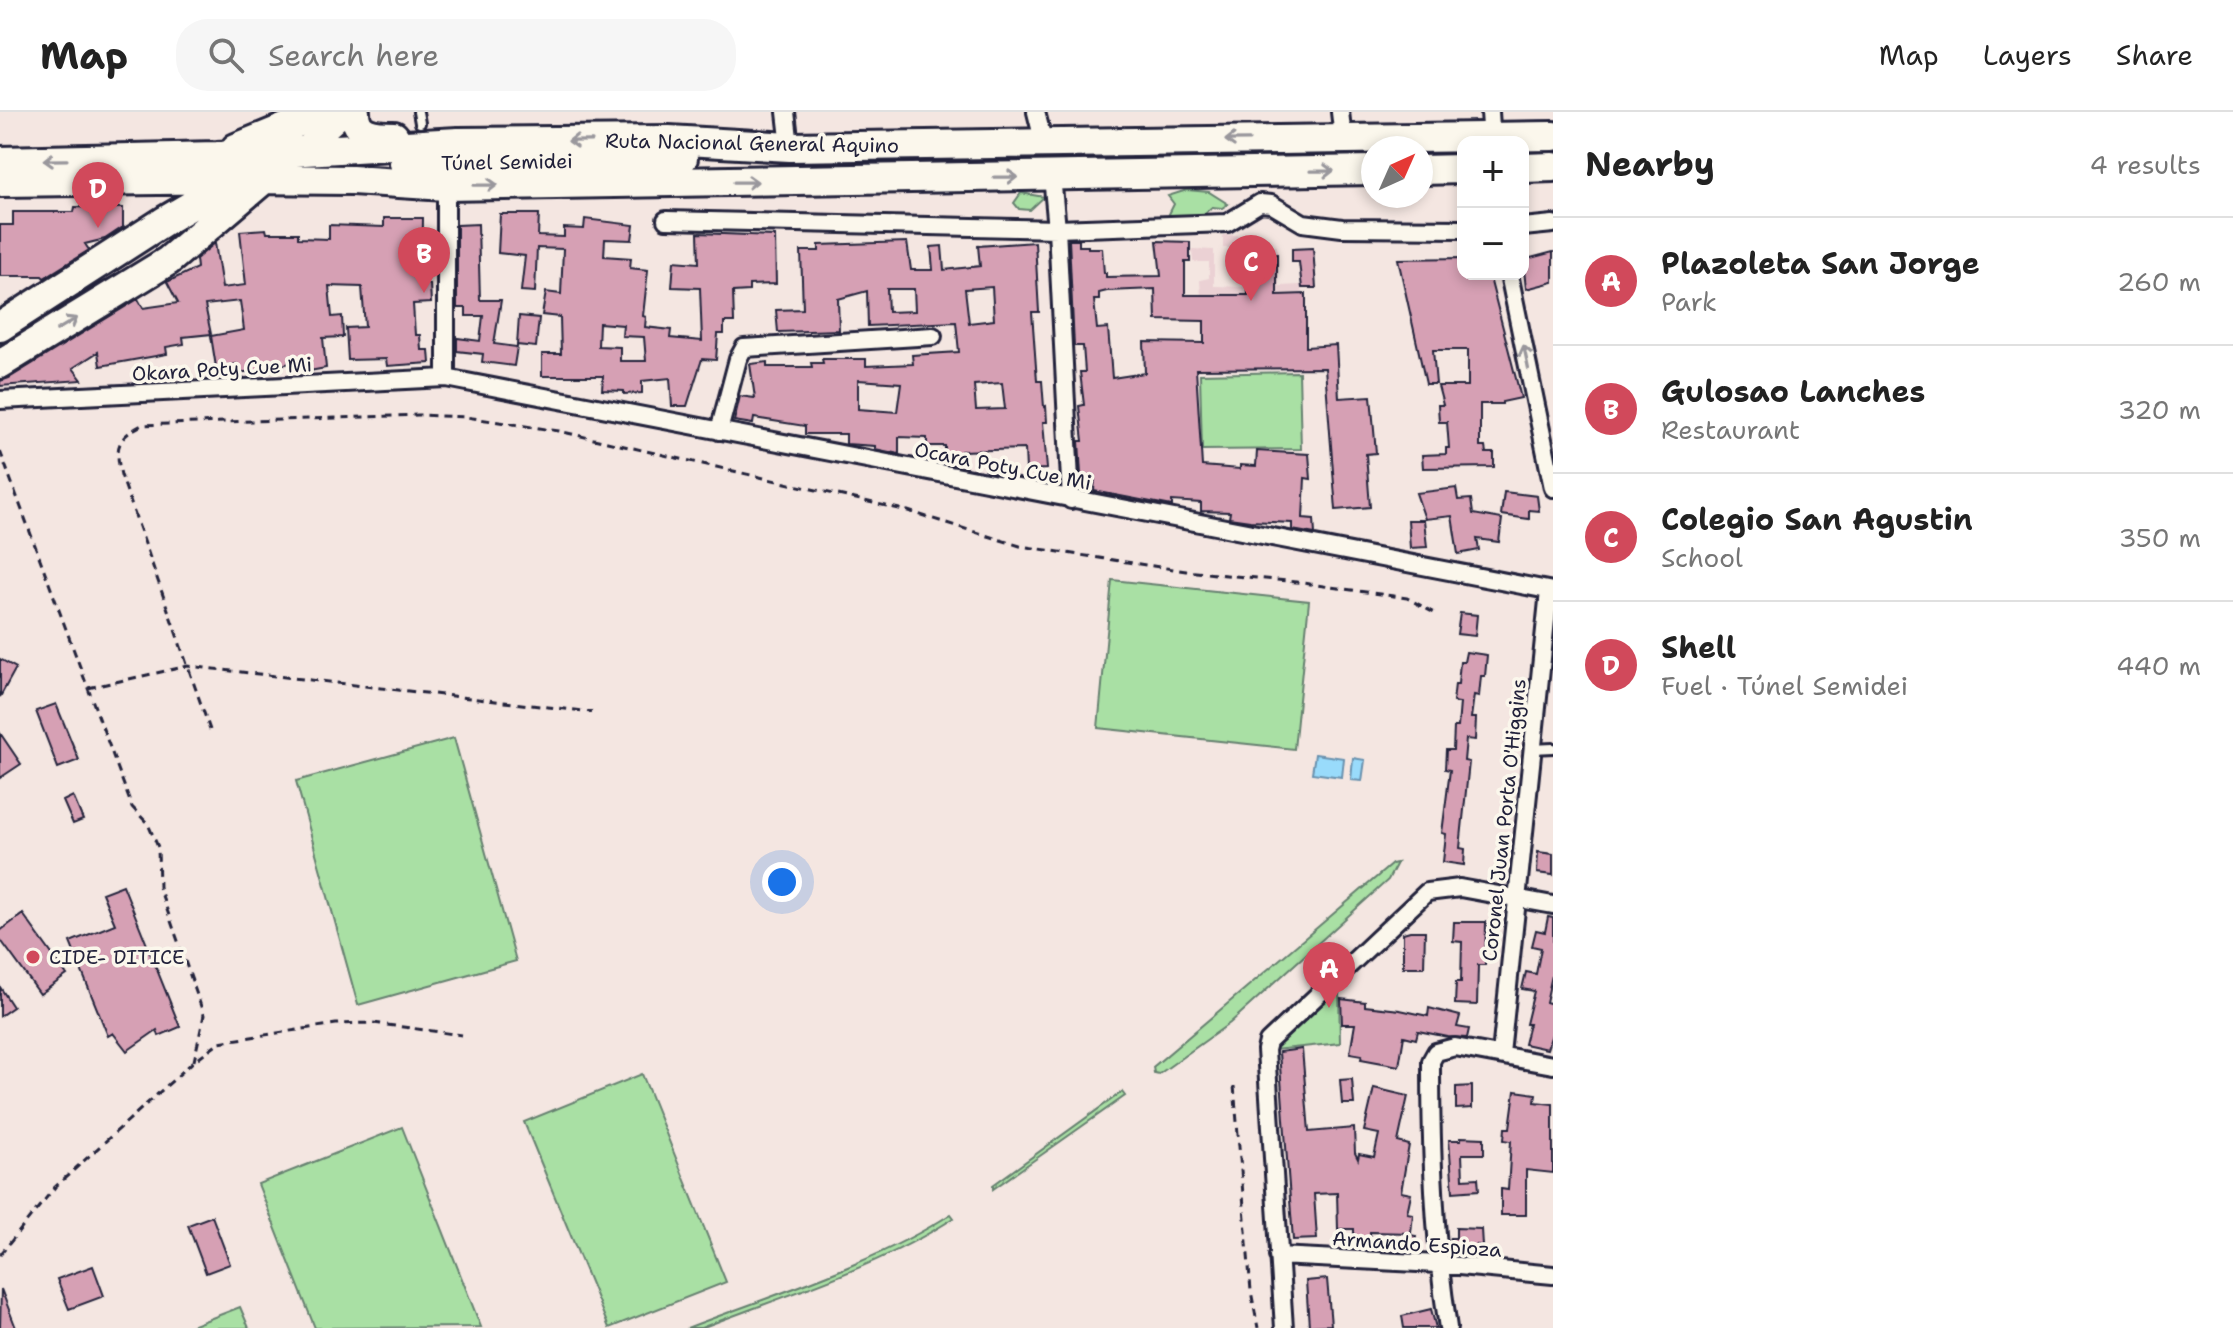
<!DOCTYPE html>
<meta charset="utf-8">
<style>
body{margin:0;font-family:"Shantell Sans",sans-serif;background:#f6f6f6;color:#222}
.controls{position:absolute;right:24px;top:24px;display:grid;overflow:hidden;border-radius:16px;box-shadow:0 4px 12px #0003}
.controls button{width:72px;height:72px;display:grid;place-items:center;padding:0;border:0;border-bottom:2px solid #e0e0e0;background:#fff;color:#222;font:40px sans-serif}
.compass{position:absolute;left:1361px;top:24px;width:72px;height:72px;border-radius:50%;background:#fff;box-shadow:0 4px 12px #0003;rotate:45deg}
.you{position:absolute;left:782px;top:770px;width:28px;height:28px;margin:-20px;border:6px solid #fff;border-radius:50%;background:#1a73e8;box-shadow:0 0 0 12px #1a73e833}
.badge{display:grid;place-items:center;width:52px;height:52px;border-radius:50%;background:#d1495b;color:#fff;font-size:26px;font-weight:700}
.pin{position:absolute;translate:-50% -66px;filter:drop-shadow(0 2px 4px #0008)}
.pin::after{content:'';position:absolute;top:42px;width:28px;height:24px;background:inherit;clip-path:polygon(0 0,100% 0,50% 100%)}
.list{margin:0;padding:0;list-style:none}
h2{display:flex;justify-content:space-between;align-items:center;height:104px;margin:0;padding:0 32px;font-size:34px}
h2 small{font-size:26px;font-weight:400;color:#767676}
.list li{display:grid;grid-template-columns:52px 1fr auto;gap:24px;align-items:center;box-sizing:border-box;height:128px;padding:0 32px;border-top:2px solid #e0e0e0}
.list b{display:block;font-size:30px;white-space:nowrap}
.list p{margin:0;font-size:26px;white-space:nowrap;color:#767676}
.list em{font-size:26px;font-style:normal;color:#767676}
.icon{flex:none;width:44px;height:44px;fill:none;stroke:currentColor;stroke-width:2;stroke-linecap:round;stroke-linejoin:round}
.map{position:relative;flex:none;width:1553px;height:1216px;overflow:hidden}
header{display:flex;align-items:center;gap:48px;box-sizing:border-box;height:112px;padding:0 40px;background:#fff;border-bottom:2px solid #e0e0e0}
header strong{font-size:38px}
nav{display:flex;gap:44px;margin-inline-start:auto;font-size:28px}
.search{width:560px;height:72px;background:#f6f6f6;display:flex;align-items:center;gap:20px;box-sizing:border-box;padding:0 28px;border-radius:32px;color:#767676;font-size:30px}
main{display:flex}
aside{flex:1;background:#fff}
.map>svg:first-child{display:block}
</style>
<header>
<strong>Map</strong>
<div class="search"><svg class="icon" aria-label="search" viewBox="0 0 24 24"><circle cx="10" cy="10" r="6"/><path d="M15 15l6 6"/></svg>Search here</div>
<nav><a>Map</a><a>Layers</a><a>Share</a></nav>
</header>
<main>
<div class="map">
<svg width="1553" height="1216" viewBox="0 0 1553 1216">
<rect width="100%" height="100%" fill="#f4e6e1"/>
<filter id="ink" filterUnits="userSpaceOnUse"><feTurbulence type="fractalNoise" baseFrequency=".0125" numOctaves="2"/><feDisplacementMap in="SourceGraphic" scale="16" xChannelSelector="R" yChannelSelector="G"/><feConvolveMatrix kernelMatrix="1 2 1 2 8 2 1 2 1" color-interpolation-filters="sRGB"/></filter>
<g filter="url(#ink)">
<path fill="#ebd1d4" d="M1223,123H1240L1241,133L1277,134L1279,174L1301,173L1307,256H1205L1200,168L1209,166V150H1193L1192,137L1214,138V174L1247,175L1248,158L1237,136H1223Z"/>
<path fill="#a9e0a4" stroke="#668170" stroke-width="2" d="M1187,78L1209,80L1228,92L1222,96L1212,95L1200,105L1172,108L1169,102L1174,92L1168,84Z
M1021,81L1044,85L1030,98L1019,97L1014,91Z
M1299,260L1301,337L1202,338L1200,262Z
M1112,468L1309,489L1294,637L1098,616Z
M454,626L516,849L358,893L296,669Z
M1397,751L1388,768L1230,911L1159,962L1154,961L1153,955L1392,752Z
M1339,877L1340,931L1274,938Z
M642,962L726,1170L609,1216L524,1010Z
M1122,980L1125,984L993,1077V1073Z
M402,1015L481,1215L315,1216L258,1072Z
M951,1102L954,1106C877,1156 786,1183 701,1216H687C773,1183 874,1152 951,1102Z
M240,1195L249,1216H186Z"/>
<path fill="#99dbfb" stroke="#6991ae" stroke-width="2" d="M1315,642L1344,646L1342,665L1312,661Z
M1353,646L1365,648L1362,669L1351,668Z"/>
<path fill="#d6a0b4" stroke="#22223b" stroke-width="2" fill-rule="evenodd" d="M75,95L123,96V115L105,127L85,132L89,138L44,166L42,164H0V113H13V100H74Z
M500,102H539L538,124L564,125V116L584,117L585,107L634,113L632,128L605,127L604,144L631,146L630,156L648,158L643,204L646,205L645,215L671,218L670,226L702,229L700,176L672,175L674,149L699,151L698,121L775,124L776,172L749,173V179L733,180L734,210H724V222H718L716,248L702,247L687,294H672L670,266L642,269V281L624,282V279L602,278L603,264H542V242H561L560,205L542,203L546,180L561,182L563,137L537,136L535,180L521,179L525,144L498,141ZM599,211L623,213L622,224L644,225L646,249H620V235L598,234Z
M384,106H423L422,172H430L431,191L413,192L415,223H420L421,238H429L430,251L387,254L386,247L348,248L346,216L365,215L362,175L329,174L332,205L342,204L343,225L323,226L326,256L304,260L303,249L280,253L281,259L258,260H239L237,252L216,255L211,224L244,218L240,189L205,193L211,222L183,225L184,232L166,235L167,242L100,254L98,240L73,256L82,268L0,274V269L9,266L138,187L143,196L178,191L167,170L197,156L196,147L215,131L222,176L246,173L240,119L266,117L267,121H298V126L329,127V113L384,115Z
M478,112L480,188H501L494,232L517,235L514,254L482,250L483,242L457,239V226L480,229L483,204H466V196H457V113Z
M1069,128H1079V134H1088V136H1102L1104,161H1106V165L1161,164L1157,129L1190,130V150H1185V183H1248L1247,143L1277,142V183L1306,182V235L1336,233L1339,286L1371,284L1376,341L1366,342L1370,395L1336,398L1325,256L1196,257L1202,354L1240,357V353L1256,354L1257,339L1309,342L1311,367L1305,366L1303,406L1314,407L1315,422L1292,418V411L1250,409L1229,406L1230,400L1201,399V391L1172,389V394L1094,379L1095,364L1081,363L1079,329H1083L1079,294L1084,293L1080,260H1085L1083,234H1074ZM1155,177L1156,208L1204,209V231L1144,230L1145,261L1112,266L1108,216L1097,217L1094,188H1099V181L1107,179Z
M907,130L911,158H933L931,135L942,134L944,158L980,154L978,134L1035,130L1039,200H1032L1037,269H1042L1044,295L1046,294L1047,310H1043L1047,357L1026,358L1025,337L961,339L960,352L948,351H945V334H927V326L899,325V342L875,337V334L846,332V322H805V314L754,306L753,312L734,309L740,284L755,286L750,252L767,250V255H812L811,251H823L822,247H866V254L913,252L912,243L959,240L956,210L868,214L867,179L838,187L839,218L778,220L776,198L803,197L801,139H819V133ZM992,175L994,208L969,211L965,177ZM887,177H914L915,199L888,200ZM858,268L901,271L897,300L858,297ZM1002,271L1005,297L976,298L974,273Z
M1313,136L1316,176H1302L1299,150H1292V137Z
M1553,140V170L1526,177L1523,148Z
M1463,146V162H1489L1521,286L1502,290V292H1480V335H1485L1486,341H1494V355L1423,356L1422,343L1446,342V336H1449L1447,310H1439L1438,293H1443L1438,274H1468V238H1433L1436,272H1426L1398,147Z
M519,204L539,206L536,235L517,233Z
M1456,376L1458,388L1471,387L1473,402L1502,407L1499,430L1477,427L1479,438L1458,442L1452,404L1425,407L1416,381Z
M1504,380L1537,384L1539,399L1529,398V407L1501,403Z
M1408,408H1424L1427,435L1410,436Z
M1460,501L1477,503L1475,524L1457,522Z
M1466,540L1487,543L1485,564H1481L1479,584L1474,583L1471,606H1476L1475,628L1466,627L1464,649L1469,650L1460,736L1465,737L1464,753L1443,750L1446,722L1442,721L1450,658L1445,657L1446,638H1453L1454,615H1458L1460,591L1453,590L1455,572H1458L1460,550H1464Z
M0,547L16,556L0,585Z
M56,592L79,648L58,656L36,599Z
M0,621L21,652L0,666Z
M73,684L83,708L73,712L63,689Z
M1538,740L1553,742V763L1537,761Z
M123,773L180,915L159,924L157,918L127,939L113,921L108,924L70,830L115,812L102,781Z
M23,802L67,863L40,882L0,827V819Z
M1548,805L1553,806V859L1546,890L1553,892V919L1547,937L1524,932L1529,912H1526L1534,879L1522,877L1526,860L1536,862L1541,836L1532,834L1536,818L1545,820Z
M1454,810H1486L1485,853H1478L1477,893L1455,892L1456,870H1461L1462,830L1453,829Z
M1410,819H1425L1424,855H1403V821Z
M0,875L13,895L0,904Z
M1341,887L1365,890V894L1400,898L1428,904L1429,896L1460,904L1457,915L1469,917L1467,926L1448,925L1418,919L1416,927L1404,924L1399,954L1361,947L1362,943L1350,941L1355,912H1342Z
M1302,937L1309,1020L1354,1016L1355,1041L1358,1047L1359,1042L1374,1045L1379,1022L1364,1019L1374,976L1408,984L1398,1030L1409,1033L1401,1080L1411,1082L1407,1101L1413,1102L1411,1121L1370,1120V1125L1354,1126V1117H1338L1337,1081L1314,1082L1317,1127L1293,1128L1279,940Z
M1352,967L1354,992H1342L1340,968Z
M1472,974V996L1456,997V975Z
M1515,979L1536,982L1535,990L1553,992V1061L1526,1058V1103H1501V1077L1508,1078L1511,1029L1504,1028L1505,1016H1510Z
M1461,1025L1484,1026V1042H1462L1463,1067L1478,1066L1479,1078L1453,1080L1449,1028H1461Z
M212,1104L230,1152L206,1161L188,1113Z
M1456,1116L1481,1117L1482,1134L1477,1133V1140L1450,1139V1126H1456Z
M1405,1122L1416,1124L1414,1138L1403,1136Z
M93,1154L104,1184L69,1197L57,1167Z
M1327,1167L1331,1213L1309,1214L1306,1169Z
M1,1177L16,1216H0Z
M1431,1197L1436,1216H1404L1402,1204Z"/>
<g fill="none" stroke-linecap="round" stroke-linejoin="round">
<path stroke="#cabfc0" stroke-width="28" stroke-dasharray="28 14" stroke-linecap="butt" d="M276,61L314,53L386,51"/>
<g stroke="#22223b" stroke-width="14">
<path id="service" d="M418,0L420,11
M1532,637L1553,636"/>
</g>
<g stroke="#22223b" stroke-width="22">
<path id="minor" d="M786,0L790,35
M1036,0L1044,32
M1340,0L1343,26
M1490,0L1492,30
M1052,64L1057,117L1071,388
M666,108L1057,117L1227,111L1260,91L1271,92L1303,111L1342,116L1463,117
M1523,115L1553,112
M1509,162L1553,376
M446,266V74
M0,288L446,266L1553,479
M719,319L738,247L744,236L933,224
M1501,942L1549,479
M1278,1144L1438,1152L1553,1163
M1284,1216L1266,938L1268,930L1427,780L1460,776L1553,793
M1448,1216C1434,1127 1431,1039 1431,949L1436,940L1455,935L1553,953"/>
</g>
<g stroke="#22223b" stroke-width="28">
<path id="tertiary" d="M302,39L345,0"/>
</g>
<g stroke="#22223b" stroke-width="34">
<path id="trunk" d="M355,0C355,23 375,24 394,24
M236,36L324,0
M0,49L217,44L458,30L669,28L790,35L1553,24
M404,51L683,46
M1523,56L1553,55
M1421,58L1463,57
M0,70L237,67L352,68L446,74L1373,58
M0,215L166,108L233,69
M0,252L168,149L269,63"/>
</g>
<path stroke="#22223b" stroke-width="3" stroke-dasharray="8 6" stroke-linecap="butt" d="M0,339L132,695L148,712L158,735L159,775L204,903L194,949
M88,576L188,554L592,600
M210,618L121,363C115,336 116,326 142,313L418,303L466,305L559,319L908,399L1020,434L1186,459L1296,470L1407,486L1436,502
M1234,974L1251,1179L1258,1216
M0,1143L55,1075L194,949L219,930L336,912L373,911L462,923"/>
<use href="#service" stroke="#fbf7ec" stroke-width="8"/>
<use href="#minor" stroke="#fbf7ec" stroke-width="16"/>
<use href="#tertiary" stroke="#fbf7ec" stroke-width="22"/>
<use href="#trunk" stroke="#fbf7ec" stroke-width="28"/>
</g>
<defs><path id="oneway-shaft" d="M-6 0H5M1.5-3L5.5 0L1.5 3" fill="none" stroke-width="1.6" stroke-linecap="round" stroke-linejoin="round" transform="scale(2)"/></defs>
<g stroke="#99979c">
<use href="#oneway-shaft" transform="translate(1237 28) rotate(179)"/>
<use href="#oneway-shaft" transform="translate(580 29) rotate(179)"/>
<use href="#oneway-shaft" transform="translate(55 48) rotate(179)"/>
<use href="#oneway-shaft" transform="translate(1322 59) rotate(-1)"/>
<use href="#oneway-shaft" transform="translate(1006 65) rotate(-1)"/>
<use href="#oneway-shaft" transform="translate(746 70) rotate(-1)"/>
<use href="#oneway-shaft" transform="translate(486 73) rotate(-1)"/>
<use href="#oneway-shaft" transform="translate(67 212) rotate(-31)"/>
<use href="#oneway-shaft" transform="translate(1526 245) rotate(-102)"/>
</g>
</g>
<circle fill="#d1495b" stroke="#fbf7ec" stroke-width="3" cx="33" cy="845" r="8"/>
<g text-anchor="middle" stroke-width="7" stroke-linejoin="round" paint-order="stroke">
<g font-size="20" fill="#22223b" stroke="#fbf7ec">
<text transform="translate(752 31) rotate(1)" y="7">Ruta Nacional General Aquino</text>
<text transform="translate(507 50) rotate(-1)" y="7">Túnel Semidei</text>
<text transform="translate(222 257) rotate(-3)" y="7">Okara Poty Cue Mi</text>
<text transform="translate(1003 354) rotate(11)" y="7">Ocara Poty Cue Mi</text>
<text transform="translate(1504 708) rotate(-84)" y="7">Coronel Juan Porta O'Higgins</text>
<text transform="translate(1417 1132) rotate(4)" y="7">Armando Espioza</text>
</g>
<g font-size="20" fill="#22223b" stroke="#fbf7ec" text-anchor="start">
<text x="49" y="852">CIDE- DITICE</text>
</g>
</g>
</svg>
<div class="controls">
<button>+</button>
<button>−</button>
</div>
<svg class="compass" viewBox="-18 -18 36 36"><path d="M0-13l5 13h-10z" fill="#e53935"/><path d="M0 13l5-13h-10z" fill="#767676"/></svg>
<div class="you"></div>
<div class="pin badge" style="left:1329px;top:896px">A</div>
<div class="pin badge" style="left:424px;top:181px">B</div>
<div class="pin badge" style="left:1251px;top:189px">C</div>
<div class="pin badge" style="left:98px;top:116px">D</div>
</div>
<aside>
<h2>Nearby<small>4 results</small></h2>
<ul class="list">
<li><span class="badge">A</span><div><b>Plazoleta San Jorge</b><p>Park</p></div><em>260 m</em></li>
<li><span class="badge">B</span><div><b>Gulosao Lanches</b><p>Restaurant</p></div><em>320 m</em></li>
<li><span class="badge">C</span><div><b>Colegio San Agustin</b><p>School</p></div><em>350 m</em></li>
<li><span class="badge">D</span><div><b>Shell</b><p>Fuel · Túnel Semidei</p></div><em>440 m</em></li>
</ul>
</aside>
</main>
